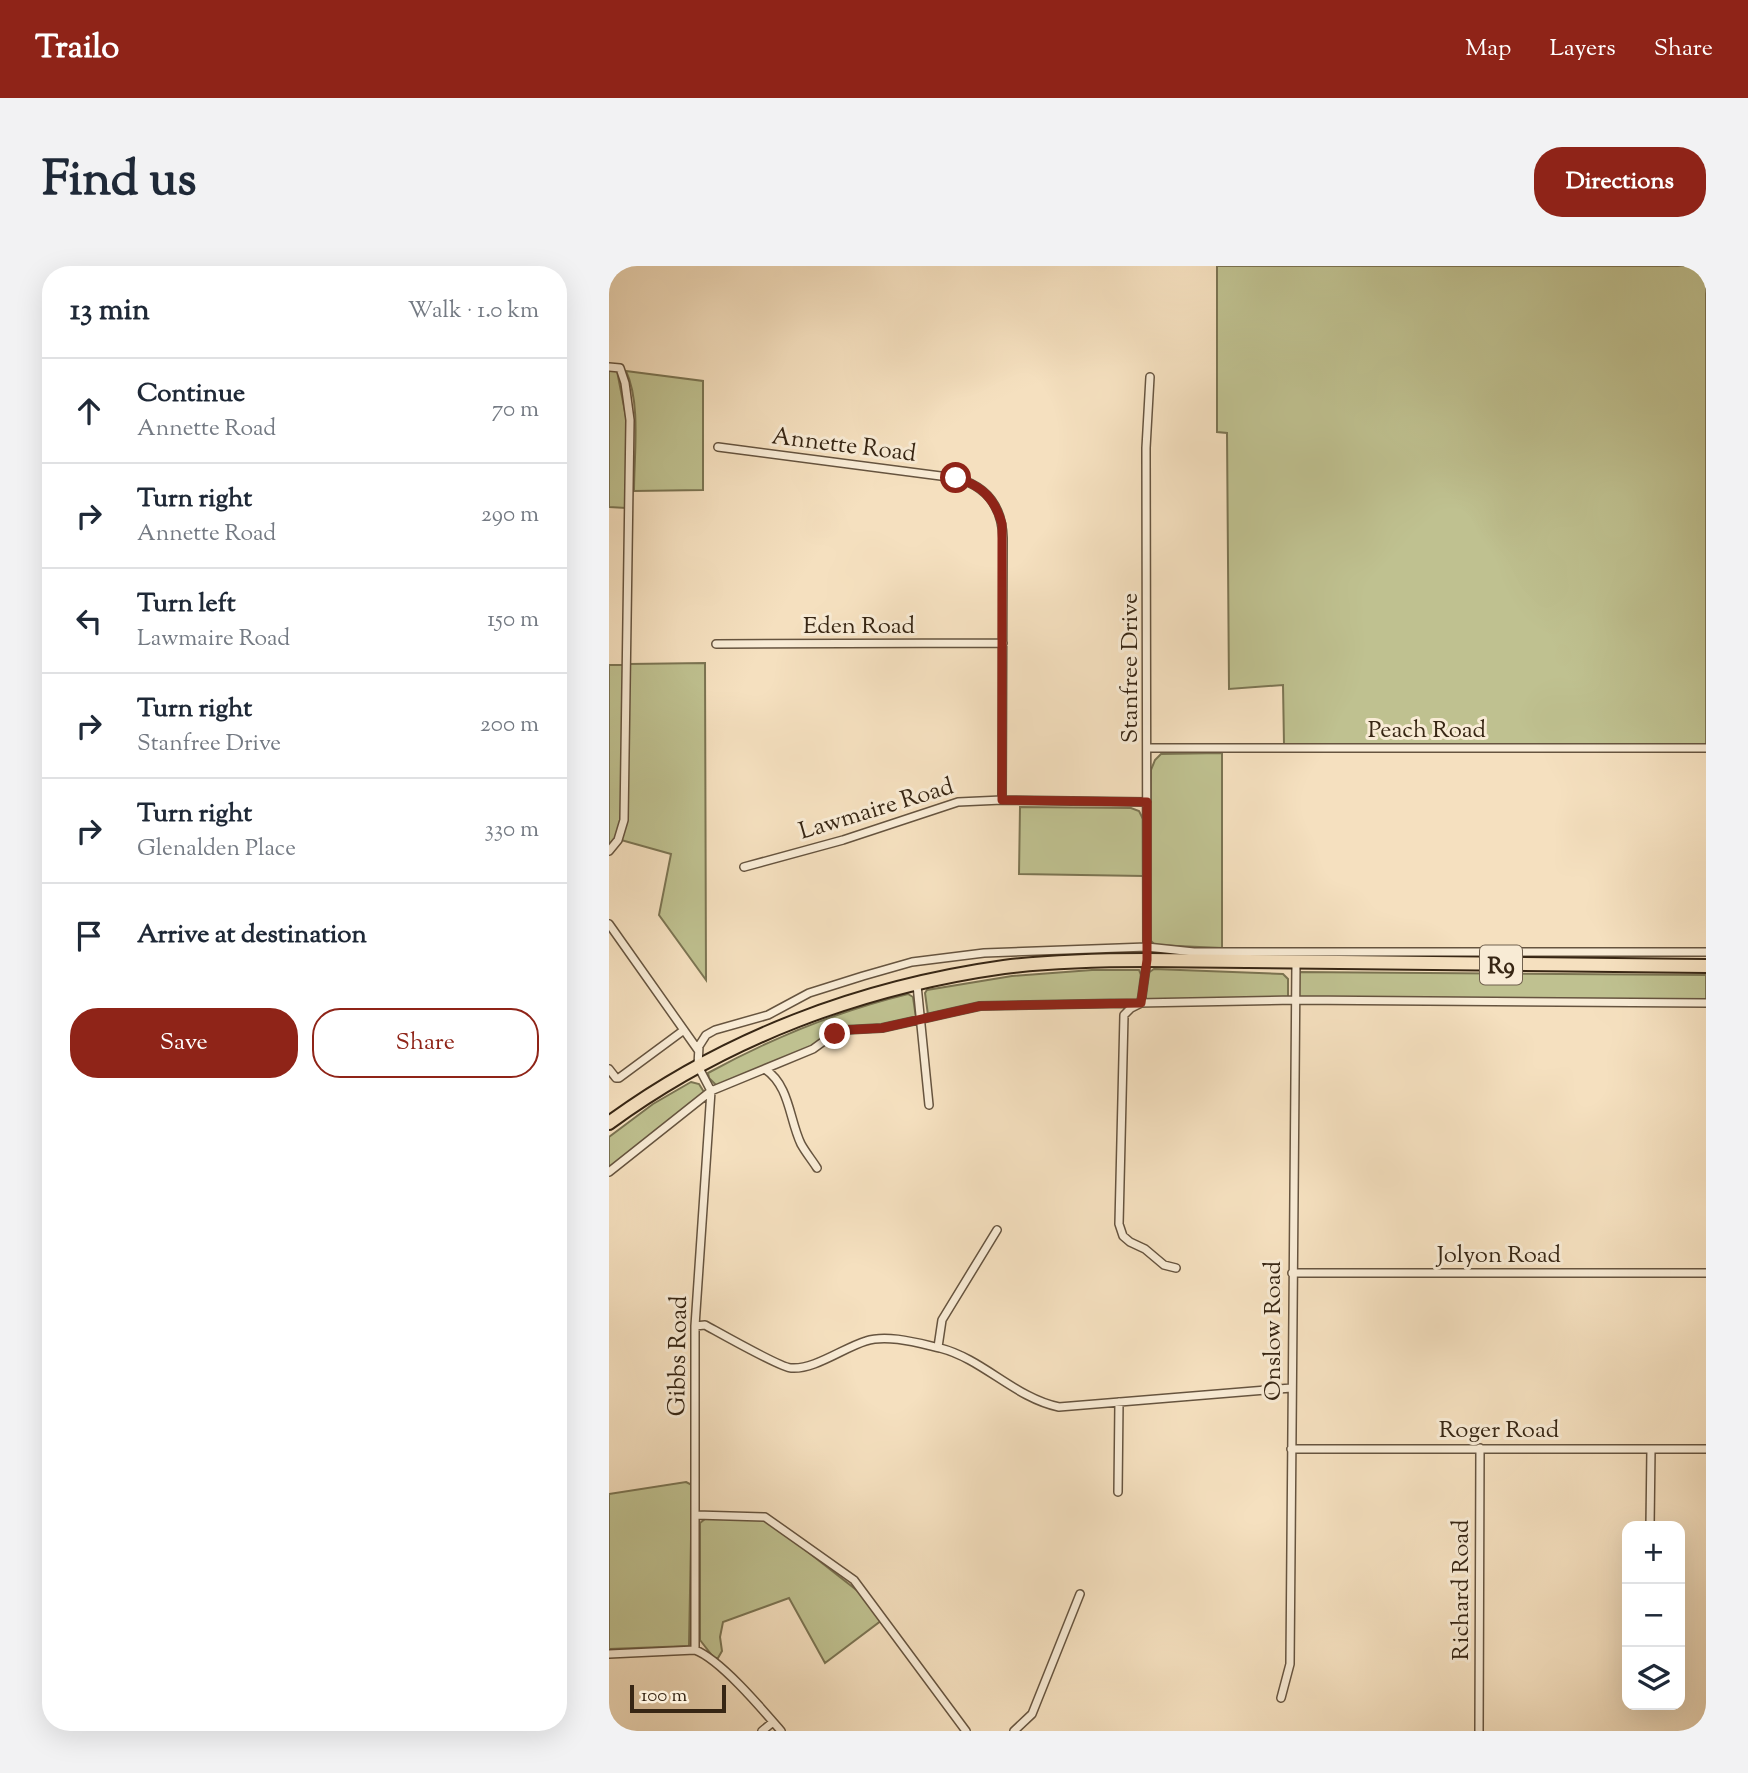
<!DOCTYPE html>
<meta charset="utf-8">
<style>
body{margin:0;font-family:"Sorts Mill Goudy",serif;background:#f2f2f3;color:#1f2937}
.controls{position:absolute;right:21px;bottom:21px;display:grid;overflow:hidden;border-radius:14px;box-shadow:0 7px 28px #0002}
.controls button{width:63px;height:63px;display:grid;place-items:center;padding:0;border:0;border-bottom:2px solid #e0e1e3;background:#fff;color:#1f2937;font:35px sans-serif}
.scale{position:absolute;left:21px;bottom:18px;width:96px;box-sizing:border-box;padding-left:7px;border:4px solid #372614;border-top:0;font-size:19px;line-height:24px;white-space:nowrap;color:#372614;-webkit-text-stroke:5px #f8ebd5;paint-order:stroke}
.stop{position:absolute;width:21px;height:21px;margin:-16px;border:5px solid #8f2418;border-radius:50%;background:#fff}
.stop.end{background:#8f2418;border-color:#fff;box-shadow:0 2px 7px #0008}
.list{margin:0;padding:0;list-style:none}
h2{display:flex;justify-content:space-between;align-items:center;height:91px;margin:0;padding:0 28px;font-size:30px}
h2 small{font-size:23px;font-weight:400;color:#747a83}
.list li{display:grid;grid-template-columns:46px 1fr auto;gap:21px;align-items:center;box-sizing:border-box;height:105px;padding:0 28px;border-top:2px solid #e0e1e3}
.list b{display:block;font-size:26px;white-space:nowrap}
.list p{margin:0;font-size:23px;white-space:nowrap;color:#747a83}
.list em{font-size:23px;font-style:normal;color:#747a83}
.actions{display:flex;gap:14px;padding:21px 28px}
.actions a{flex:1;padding:16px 0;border:2px solid #8f2418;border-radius:28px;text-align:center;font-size:24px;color:#8f2418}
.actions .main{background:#8f2418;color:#fff}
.icon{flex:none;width:38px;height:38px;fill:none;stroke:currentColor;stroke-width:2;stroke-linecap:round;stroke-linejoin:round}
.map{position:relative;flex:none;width:1097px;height:1465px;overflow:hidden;border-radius:28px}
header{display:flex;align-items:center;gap:42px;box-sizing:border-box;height:98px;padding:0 35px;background:#8f2418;color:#fff}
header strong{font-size:33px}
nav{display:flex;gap:38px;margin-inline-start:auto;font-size:24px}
.intro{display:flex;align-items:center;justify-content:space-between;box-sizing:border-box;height:168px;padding:0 42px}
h1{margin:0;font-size:49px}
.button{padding:18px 32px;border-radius:28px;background:#8f2418;color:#fff;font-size:24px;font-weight:700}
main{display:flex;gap:42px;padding:0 42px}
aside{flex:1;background:#fff;border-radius:28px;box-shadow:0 7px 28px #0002}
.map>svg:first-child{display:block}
</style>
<header>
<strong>Trailo</strong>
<nav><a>Map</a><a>Layers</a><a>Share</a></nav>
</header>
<div class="intro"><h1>Find us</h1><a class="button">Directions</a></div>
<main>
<aside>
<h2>13 min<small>Walk · 1.0 km</small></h2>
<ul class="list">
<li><svg class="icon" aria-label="ahead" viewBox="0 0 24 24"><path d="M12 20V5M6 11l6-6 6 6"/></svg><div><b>Continue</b><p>Annette Road</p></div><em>70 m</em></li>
<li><svg class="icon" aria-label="right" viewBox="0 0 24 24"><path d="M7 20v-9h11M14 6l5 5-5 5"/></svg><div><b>Turn right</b><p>Annette Road</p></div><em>290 m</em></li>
<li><svg class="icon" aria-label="left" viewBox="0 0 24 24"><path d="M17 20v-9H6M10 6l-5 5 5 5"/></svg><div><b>Turn left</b><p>Lawmaire Road</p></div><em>150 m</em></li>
<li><svg class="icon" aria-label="right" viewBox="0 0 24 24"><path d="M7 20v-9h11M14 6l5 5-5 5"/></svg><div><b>Turn right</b><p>Stanfree Drive</p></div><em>200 m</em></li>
<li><svg class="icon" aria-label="right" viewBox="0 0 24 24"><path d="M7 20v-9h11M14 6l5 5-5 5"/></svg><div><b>Turn right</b><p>Glenalden Place</p></div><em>330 m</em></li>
<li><svg class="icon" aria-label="arrive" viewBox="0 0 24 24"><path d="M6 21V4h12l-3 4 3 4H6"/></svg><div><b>Arrive at destination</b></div></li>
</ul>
<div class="actions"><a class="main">Save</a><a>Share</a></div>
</aside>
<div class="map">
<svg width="1097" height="1465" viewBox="0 0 1097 1465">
<rect width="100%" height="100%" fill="#f5e0bf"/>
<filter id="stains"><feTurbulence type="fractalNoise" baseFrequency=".00286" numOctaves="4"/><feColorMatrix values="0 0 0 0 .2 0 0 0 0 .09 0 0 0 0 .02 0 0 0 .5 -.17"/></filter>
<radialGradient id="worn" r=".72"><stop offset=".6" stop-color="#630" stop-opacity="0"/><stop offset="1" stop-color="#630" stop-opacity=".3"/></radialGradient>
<path fill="#bfc190" stroke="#7b7452" stroke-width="2" d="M608,0H1097V479H675L674,419L620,423L618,167L608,166Z
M0,104L8,105L18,156L17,242L0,241Z
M17,105L94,115V224L25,225C25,189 32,137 17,105Z
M96,397L97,714L50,649L62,588L12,574L20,398Z
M0,399H15L12,554L7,572L0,581Z
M613,487V682L546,679L541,674L542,504L546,494L552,488Z
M411,541L522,542L530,545L534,553V610L410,608Z
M545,703L674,708L679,713V731L536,735L539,707Z
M483,704H530C536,715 533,726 527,735L372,738L319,749L316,727L318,724L403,710Z
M688,706L1097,709V736L688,732Z
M299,728L304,731L307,752L272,760L236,762L202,781L108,820L100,812L99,807C163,772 229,745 299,728Z
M82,816L90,818L95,826L93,830L0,904V871L44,838Z
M77,1216L83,1219L80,1380L0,1383V1228Z
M132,1251L150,1252L162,1257L250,1326L273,1354L216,1397L180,1332L114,1356L111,1371L113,1385L109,1392H105L91,1374V1257L96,1253Z"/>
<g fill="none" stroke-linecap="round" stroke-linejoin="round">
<g stroke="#66543f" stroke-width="10">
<path id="minor" d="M0,101L11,102L16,117L21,154L15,554L9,574L0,585
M541,111L537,182L538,694L532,737L522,742L515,749L510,958L514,970L521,976L536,983L555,999L567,1002
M109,181L347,212C377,220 393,240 394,272L393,534
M107,378L394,377
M539,482H1097
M135,601L234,574L349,536L393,534L538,536
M0,658L89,784
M308,719L320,839
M0,803L7,812H10L75,764
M156,803C181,820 180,853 192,878C197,887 203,894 208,902
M0,906L102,825L204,783L226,767L235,764L273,762L371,740L686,734L1097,737
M683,1007H1097
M86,1060L96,1059C109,1066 172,1102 182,1102C205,1104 234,1082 257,1075C278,1068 309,1077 331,1082C374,1093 406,1132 450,1141L682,1122
M329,1081L333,1054L388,964
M682,1183H1097
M509,1226L510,1136
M87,1249L156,1251L245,1314L357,1465
M1041,1260L1042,1183
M86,1384V1060L102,825L89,800L90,780L97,769L106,764L159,749L200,727L254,710L303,696L375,687L538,681L585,686H1097
M0,1388L86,1384C111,1393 154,1444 172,1465
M672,1432L681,1398L687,697
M153,1465L164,1456
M405,1465L423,1448L471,1328
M870,1465L871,1182"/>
</g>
<g stroke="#372614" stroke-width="16">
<path id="trunk" d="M0,857C116,772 252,721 395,701C442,695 490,694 538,694L1097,700"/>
</g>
<use href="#minor" stroke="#f8ebd5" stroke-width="7"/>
<use href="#trunk" stroke="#f5e0bf" stroke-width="12"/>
</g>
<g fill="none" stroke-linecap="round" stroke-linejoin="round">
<path stroke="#8f2418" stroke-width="9" d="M226,768L236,764L273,762L371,740L532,737L538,694V536L393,534V258C386,233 373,219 347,212"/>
</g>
<g text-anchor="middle" stroke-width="6" stroke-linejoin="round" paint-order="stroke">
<rect fill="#f8ebd5" stroke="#71614e" stroke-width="2" x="871" y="679.5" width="42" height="39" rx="5"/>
<g font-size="23" font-weight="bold" fill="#372614">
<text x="892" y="707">R9</text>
</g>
<g font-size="24" fill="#372614" stroke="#f8ebd5">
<text transform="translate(235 178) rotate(7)" y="8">Annette Road</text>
<text x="250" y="367">Eden Road</text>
<text transform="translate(520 402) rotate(-90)" y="8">Stanfree Drive</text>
<text x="818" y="471">Peach Road</text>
<text transform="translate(267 542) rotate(-17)" y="8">Lawmaire Road</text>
<text x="890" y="996">Jolyon Road</text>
<text transform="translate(663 1065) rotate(-90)" y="8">Onslow Road</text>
<text transform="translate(68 1090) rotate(-89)" y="8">Gibbs Road</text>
<text x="890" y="1171">Roger Road</text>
<text transform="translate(851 1324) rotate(-90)" y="8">Richard Road</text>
</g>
</g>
<rect width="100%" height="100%" filter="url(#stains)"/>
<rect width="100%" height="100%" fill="url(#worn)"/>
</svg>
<div class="controls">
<button>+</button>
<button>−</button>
<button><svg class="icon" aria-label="layers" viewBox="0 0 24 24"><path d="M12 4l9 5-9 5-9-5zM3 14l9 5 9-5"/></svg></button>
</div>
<div class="scale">100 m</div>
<div class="stop" style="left:347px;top:212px"></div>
<div class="stop end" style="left:226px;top:768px"></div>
</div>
</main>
